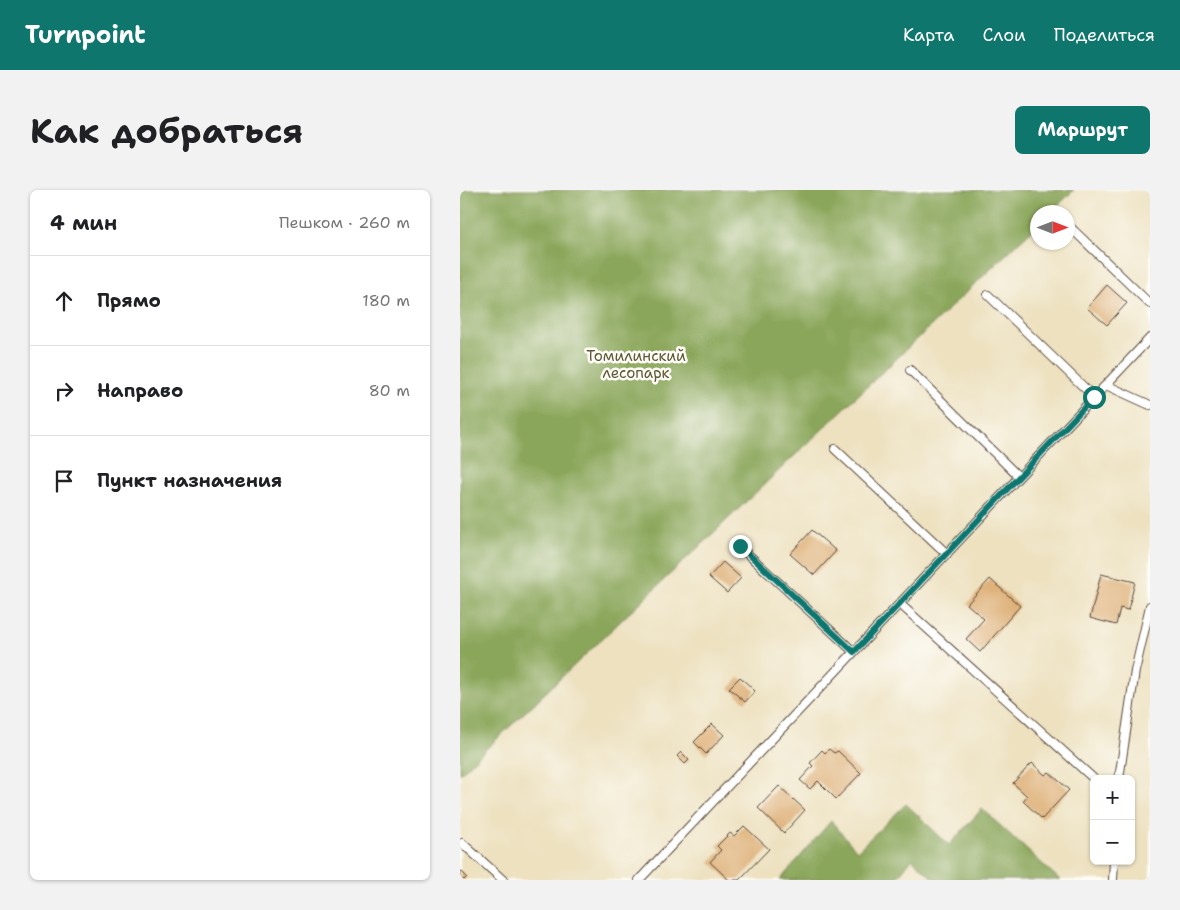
<!DOCTYPE html>
<html lang="ru">
<meta charset="utf-8">
<style>
body{margin:0;font-family:"Shantell Sans",sans-serif;background:#f2f2f2;color:#202124}
.controls{position:absolute;right:15px;bottom:15px;display:grid;overflow:hidden;border-radius:8px;box-shadow:0 1px 4px #0004}
.controls button{width:45px;height:45px;display:grid;place-items:center;padding:0;border:0;border-bottom:1px solid #e0e0e0;background:#fff;color:#202124;font:25px sans-serif}
.compass{position:absolute;left:570px;top:15px;width:45px;height:45px;border-radius:50%;background:#fff;box-shadow:0 1px 4px #0004;rotate:90deg}
.stop{position:absolute;width:15px;height:15px;margin:-11px;border:4px solid #0f766e;border-radius:50%;background:#fff}
.stop.end{background:#0f766e;border-color:#fff;box-shadow:0 1px 5px #0008}
.list{margin:0;padding:0;list-style:none}
h2{display:flex;justify-content:space-between;align-items:center;height:65px;margin:0;padding:0 20px;font-size:21px}
h2 small{font-size:16px;font-weight:400;color:#757577}
.list li{display:grid;grid-template-columns:32px 1fr auto;gap:15px;align-items:center;box-sizing:border-box;height:90px;padding:0 20px;border-top:1px solid #e0e0e0}
.list b{display:block;font-size:19px;white-space:nowrap}
.list em{font-size:16px;font-style:normal;color:#757577}
.icon{flex:none;width:28px;height:28px;fill:none;stroke:currentColor;stroke-width:2;stroke-linecap:round;stroke-linejoin:round}
.map{position:relative;flex:none;width:690px;height:690px;overflow:hidden;border-radius:8px}
header{display:flex;align-items:center;gap:30px;box-sizing:border-box;height:70px;padding:0 25px;background:#0f766e;color:#fff}
header strong{font-size:24px}
nav{display:flex;gap:28px;margin-inline-start:auto;font-size:18px}
.intro{display:flex;align-items:center;justify-content:space-between;box-sizing:border-box;height:120px;padding:0 30px}
h1{margin:0;font-size:35px}
.button{padding:12px 22px;border-radius:8px;background:#0f766e;color:#fff;font-size:18px;font-weight:700}
main{display:flex;gap:30px;padding:0 30px}
aside{flex:1;background:#fff;border-radius:8px;box-shadow:0 1px 4px #0004}
.map>svg:first-child{display:block}
</style>
<header>
<strong>Turnpoint</strong>
<nav><a>Карта</a><a>Слои</a><a>Поделиться</a></nav>
</header>
<div class="intro"><h1>Как добраться</h1><a class="button">Маршрут</a></div>
<main>
<aside>
<h2>4 мин<small>Пешком · 260 m</small></h2>
<ul class="list">
<li><svg class="icon" aria-label="ahead" viewBox="0 0 24 24"><path d="M12 20V5M6 11l6-6 6 6"/></svg><div><b>Прямо</b></div><em>180 m</em></li>
<li><svg class="icon" aria-label="right" viewBox="0 0 24 24"><path d="M7 20v-9h11M14 6l5 5-5 5"/></svg><div><b>Направо</b></div><em>80 m</em></li>
<li><svg class="icon" aria-label="arrive" viewBox="0 0 24 24"><path d="M6 21V4h12l-3 4 3 4H6"/></svg><div><b>Пункт назначения</b></div></li>
</ul>
</aside>
<div class="map">
<svg width="690" height="690" viewBox="0 0 690 690">
<rect width="100%" height="100%" fill="#fdfcf7"/>
<filter id="ink" filterUnits="userSpaceOnUse"><feTurbulence type="fractalNoise" baseFrequency=".02" numOctaves="2"/><feDisplacementMap in="SourceGraphic" scale="10" xChannelSelector="R" yChannelSelector="G"/><feConvolveMatrix kernelMatrix="1 2 1 2 8 2 1 2 1" color-interpolation-filters="sRGB"/></filter>
<filter id="wash" filterUnits="userSpaceOnUse"><feTurbulence type="fractalNoise" baseFrequency=".0096" numOctaves="4" result="noise"/><feDisplacementMap in="SourceGraphic" scale="20" xChannelSelector="R" yChannelSelector="G"/><feGaussianBlur stdDeviation="1.12" result="paint"/><feColorMatrix in="noise" values="0 0 0 0 0 0 0 0 0 0 0 0 0 0 0 0 0 1.4 0 .05"/><feComposite in="paint" operator="in"/></filter>
<g filter="url(#wash)">
<rect width="100%" height="100%" fill="#ede1c0"/>
<path fill="#8aa65a" stroke="#62683c" d="M0,0H614L591,22H578L577,35L0,584Z
M446,614L489,655L522,619L600,690H475L452,669L435,690H320L371,631L397,661Z"/>
<g id="blocks">
<path fill="#dfb27b" d="M647,95L667,113L647,135L627,118Z
M352,340L376,361L354,385L330,364Z
M263,372L281,388L267,403L249,387Z
M641,384L675,392L668,420L660,418L656,435L630,428Z
M530,389L560,416L520,462L506,449L524,429L507,414Z
M280,487L295,501L285,512L269,498Z
M252,534L264,545L246,564L234,552Z
M369,559L374,563L378,561L401,583L376,609L358,591L350,599L340,590L353,576L350,573L362,560L365,563Z
M221,562L229,570L225,574L217,566Z
M572,573L585,585L589,582L609,600L582,629L563,611L567,606L553,593Z
M319,596L345,620L324,643L298,618Z
M284,636L309,659L279,690H269L250,672L261,660L257,656L270,643L274,646Z
M0,680L7,687L4,690H0Z"/>
</g>
</g>
<g filter="url(#ink)">
<use href="#blocks" fill-opacity="0" stroke="#564536" stroke-width="1"/>
<g fill="none" stroke-linecap="round" stroke-linejoin="round">
<g stroke="#564536" stroke-width="10">
<path id="service" d="M608,35L690,114
M528,105L634,207
M450,180L559,287
M646,195L690,215
M375,259L487,364
M280,357L394,462
M440,414L634,589
M659,589L675,481L690,416
M2,653L43,690
M179,690L690,148
M653,690L654,671"/>
</g>
<use href="#service" stroke="#fff" stroke-width="8"/>
</g>
</g>
<g fill="none" stroke-linecap="round" stroke-linejoin="round" filter="url(#ink)">
<path stroke="#0f766e" stroke-width="6" d="M280,356L394,462L634,207"/>
</g>
<g text-anchor="middle" stroke-width="5" stroke-linejoin="round" paint-order="stroke">
<g font-size="15" fill="#5e5733" stroke="#fdfcf7">
<text x="176" y="171">Томилинский<tspan x="176" dy="17">лесопарк</tspan></text>
</g>
</g>
</svg>
<div class="controls">
<button>+</button>
<button>−</button>
</div>
<svg class="compass" viewBox="-18 -18 36 36"><path d="M0-13l5 13h-10z" fill="#e53935"/><path d="M0 13l5-13h-10z" fill="#757577"/></svg>
<div class="stop" style="left:634px;top:207px"></div>
<div class="stop end" style="left:280px;top:356px"></div>
</div>
</main>
